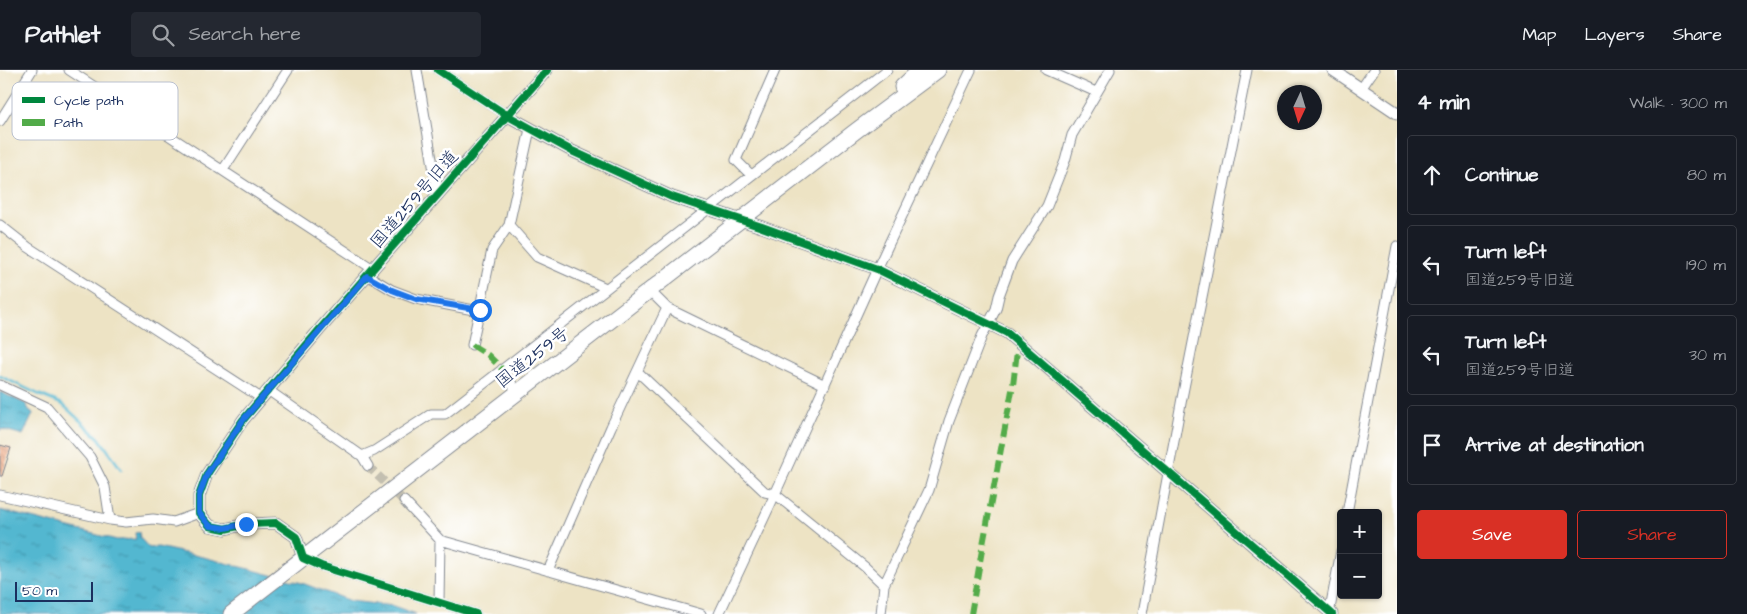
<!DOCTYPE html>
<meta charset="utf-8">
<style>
body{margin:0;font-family:"Architects Daughter","Klee One",sans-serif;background:#242831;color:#f1f3f6}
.controls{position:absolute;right:15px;bottom:15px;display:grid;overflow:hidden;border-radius:5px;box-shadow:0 1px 4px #0004}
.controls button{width:45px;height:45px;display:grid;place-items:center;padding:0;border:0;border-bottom:1px solid #363941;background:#171b24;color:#f1f3f6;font:25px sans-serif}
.compass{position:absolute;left:1277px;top:15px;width:45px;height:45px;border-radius:50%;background:#171b24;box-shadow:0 1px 4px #0004;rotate:184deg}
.scale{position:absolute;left:15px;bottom:12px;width:78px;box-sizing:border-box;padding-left:5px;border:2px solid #1b2f5e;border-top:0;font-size:14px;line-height:18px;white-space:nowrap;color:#1b2f5e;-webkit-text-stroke:4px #fff;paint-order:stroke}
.stop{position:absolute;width:15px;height:15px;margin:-11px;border:4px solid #1a73e8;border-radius:50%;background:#fff}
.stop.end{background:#1a73e8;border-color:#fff;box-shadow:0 1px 5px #0008}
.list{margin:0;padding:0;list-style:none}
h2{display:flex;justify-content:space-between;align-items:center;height:65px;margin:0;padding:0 20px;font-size:21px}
h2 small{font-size:16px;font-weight:400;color:#9ea1a6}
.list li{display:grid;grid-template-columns:32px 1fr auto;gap:15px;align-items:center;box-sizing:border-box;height:80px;margin:0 10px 10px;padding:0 10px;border:1px solid #363941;border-radius:5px}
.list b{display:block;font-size:19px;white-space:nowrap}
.list p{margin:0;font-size:16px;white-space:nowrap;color:#9ea1a6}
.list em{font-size:16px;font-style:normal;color:#9ea1a6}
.actions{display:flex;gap:10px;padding:15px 20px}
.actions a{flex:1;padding:11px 0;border:1px solid #d93025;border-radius:5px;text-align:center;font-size:18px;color:#d93025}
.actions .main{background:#d93025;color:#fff}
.icon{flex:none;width:28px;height:28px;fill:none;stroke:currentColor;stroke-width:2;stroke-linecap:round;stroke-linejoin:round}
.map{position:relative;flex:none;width:1397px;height:544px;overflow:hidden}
header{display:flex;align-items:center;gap:30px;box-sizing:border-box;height:70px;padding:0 25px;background:#171b24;border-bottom:1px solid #363941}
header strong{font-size:24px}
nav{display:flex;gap:28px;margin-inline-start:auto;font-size:18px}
.search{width:350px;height:45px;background:#242831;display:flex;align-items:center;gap:12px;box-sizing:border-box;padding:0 18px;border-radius:5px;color:#9ea1a6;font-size:19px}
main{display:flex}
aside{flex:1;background:#171b24}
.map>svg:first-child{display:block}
</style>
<header>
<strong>Pathlet</strong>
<div class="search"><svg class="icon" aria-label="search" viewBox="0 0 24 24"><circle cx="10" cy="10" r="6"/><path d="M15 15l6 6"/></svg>Search here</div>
<nav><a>Map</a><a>Layers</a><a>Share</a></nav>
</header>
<main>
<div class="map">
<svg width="1397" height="544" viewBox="0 0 1397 544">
<defs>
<pattern id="water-ripples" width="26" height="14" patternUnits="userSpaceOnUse" patternTransform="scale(1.25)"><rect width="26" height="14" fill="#52b7d0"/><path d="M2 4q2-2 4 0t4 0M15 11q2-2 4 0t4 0" fill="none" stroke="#4395ac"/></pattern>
<pattern id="building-back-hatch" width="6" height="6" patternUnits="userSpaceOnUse" patternTransform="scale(1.25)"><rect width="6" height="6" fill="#eb9e74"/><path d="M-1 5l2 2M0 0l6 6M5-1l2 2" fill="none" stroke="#be8162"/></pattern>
</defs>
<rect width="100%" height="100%" fill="#fff"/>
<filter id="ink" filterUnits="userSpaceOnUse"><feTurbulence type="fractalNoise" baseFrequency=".02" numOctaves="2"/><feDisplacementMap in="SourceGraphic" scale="10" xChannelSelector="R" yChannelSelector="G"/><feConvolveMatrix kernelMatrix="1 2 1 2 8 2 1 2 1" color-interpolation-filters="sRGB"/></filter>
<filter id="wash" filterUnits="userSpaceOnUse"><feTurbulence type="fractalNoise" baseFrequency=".0096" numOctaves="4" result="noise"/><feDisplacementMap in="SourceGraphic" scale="20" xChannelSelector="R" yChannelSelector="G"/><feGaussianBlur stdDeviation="1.12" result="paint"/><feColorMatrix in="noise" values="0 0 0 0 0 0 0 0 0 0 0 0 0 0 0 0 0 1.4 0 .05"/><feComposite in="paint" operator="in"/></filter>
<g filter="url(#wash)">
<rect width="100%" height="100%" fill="#ede3c4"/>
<path fill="url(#water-ripples)" stroke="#367397" d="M0,322L26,334L29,340L32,342L33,344L23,365L2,359L0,361Z
M0,440L117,470L136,469L135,463L139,462L140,468L149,478L158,477L207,488L302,513L350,531L393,536L416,544H0Z"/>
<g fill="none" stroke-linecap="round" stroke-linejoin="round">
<path stroke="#52b7d0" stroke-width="3" d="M0,306L40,325
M40,325L62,334L99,368L121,399"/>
</g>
<g id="blocks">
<path fill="url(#building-back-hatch)" d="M0,375L11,378L2,406H0Z"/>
</g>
</g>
<g filter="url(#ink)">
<use href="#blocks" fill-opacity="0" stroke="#848991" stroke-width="1"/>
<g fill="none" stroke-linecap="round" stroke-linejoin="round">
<path stroke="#c3bfb0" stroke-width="9" stroke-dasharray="9 4.5" stroke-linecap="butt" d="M368,396L404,431"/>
<g stroke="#848991" stroke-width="11">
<path id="minor" d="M69,0L373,199
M417,0L438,125
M438,0L508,46
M1046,0L1096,22
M1361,19L1374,0
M0,51L32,0
M530,59L509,155L537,187L606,218
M223,100L288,0
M751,105L736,90L775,0
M0,155L28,177L261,328
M367,205L392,220L416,229L479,241
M649,220L667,238L825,315
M472,275L492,180L509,155
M502,299L517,322
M638,302L765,422L775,424L865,497L884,515
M0,315L47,337L90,387L105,417L110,450
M268,320L362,386L368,396
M362,386L374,381L431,344H445L887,0
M0,425L110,450L126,452L153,449L174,452L199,443
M404,431L440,470L701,544
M1347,443L1397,176
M303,488L321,496L476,544
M548,501L611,357L667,238
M439,532L440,470
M719,544L771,433L877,199L971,0
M881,544L884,515L929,420L949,351L982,266L996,239L999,226L1012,191L1047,136L1065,91L1072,65L1110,0
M1142,544L1182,328L1247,0
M1329,544L1341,481"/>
</g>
<g stroke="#848991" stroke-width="13">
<path id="tertiary" d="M1333,0L1397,43
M508,46L572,81L672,127L762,157L877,199L1007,263L1332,544
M303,488L296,467L276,453L246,454L225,459L210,456L199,443V426L207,404L243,350L320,259L547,0"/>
</g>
<g stroke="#848991" stroke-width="17">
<path id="trunk" d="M902,17L920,0
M231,544L857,60L938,0"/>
</g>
<use href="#minor" stroke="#fff" stroke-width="9"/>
<use href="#tertiary" stroke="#fff" stroke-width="11"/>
<use href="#trunk" stroke="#fff" stroke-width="15"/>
<path stroke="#52ab49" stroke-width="6" stroke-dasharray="12 6" stroke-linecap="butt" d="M472,275L488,285L502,299
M971,544L982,480L1013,315L1018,273"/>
<g stroke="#fff" stroke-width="11">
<path id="cycleway" d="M438,0L508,46L572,81L672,127L762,157L877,199L1007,263L1332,544
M476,544L321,496L303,488L296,467L276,453L246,454L225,459L210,456L199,443V426L207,404L243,350L320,259L547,0"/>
</g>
<use href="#cycleway" stroke="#00873e" stroke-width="8"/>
</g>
</g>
<g fill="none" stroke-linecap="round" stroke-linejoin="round" filter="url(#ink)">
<path stroke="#1a73e8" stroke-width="6" d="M246,454L225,458L210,456L199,443V426L207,404L243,350L367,206L392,220L416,229L480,240"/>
</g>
<g text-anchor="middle" stroke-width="5" stroke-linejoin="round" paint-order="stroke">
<g font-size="18" fill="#1b2f5e" stroke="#fff">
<text transform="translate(414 129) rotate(-49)" y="6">国道259号旧道</text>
<text transform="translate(532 287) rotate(-38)" y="6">国道259号</text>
</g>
</g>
<rect x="12" y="12" width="166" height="58" rx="8" fill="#fff" stroke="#bbc1cf" stroke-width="1"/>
<rect x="22" y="27" width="23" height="6" fill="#00873e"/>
<rect x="22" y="49" width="23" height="7" fill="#52ab49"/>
<g font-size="14" fill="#1b2f5e">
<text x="54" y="35">Cycle path</text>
<text x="54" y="57">Path</text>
</g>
</svg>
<div class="controls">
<button>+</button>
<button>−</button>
</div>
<svg class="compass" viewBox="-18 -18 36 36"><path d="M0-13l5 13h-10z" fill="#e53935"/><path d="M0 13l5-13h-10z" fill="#9ea1a6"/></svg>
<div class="scale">50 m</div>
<div class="stop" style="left:480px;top:240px"></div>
<div class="stop end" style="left:246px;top:454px"></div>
</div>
<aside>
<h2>4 min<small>Walk · 300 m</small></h2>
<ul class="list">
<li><svg class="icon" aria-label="ahead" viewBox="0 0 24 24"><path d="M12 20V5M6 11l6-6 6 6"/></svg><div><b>Continue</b></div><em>80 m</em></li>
<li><svg class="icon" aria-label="left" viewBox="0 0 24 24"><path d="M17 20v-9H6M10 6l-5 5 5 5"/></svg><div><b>Turn left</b><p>国道259号旧道</p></div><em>190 m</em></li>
<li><svg class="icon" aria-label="left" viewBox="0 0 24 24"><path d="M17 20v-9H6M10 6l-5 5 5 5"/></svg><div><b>Turn left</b><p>国道259号旧道</p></div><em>30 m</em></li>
<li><svg class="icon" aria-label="arrive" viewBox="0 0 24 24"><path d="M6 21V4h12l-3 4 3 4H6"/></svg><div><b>Arrive at destination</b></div></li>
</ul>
<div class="actions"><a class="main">Save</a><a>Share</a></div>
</aside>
</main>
